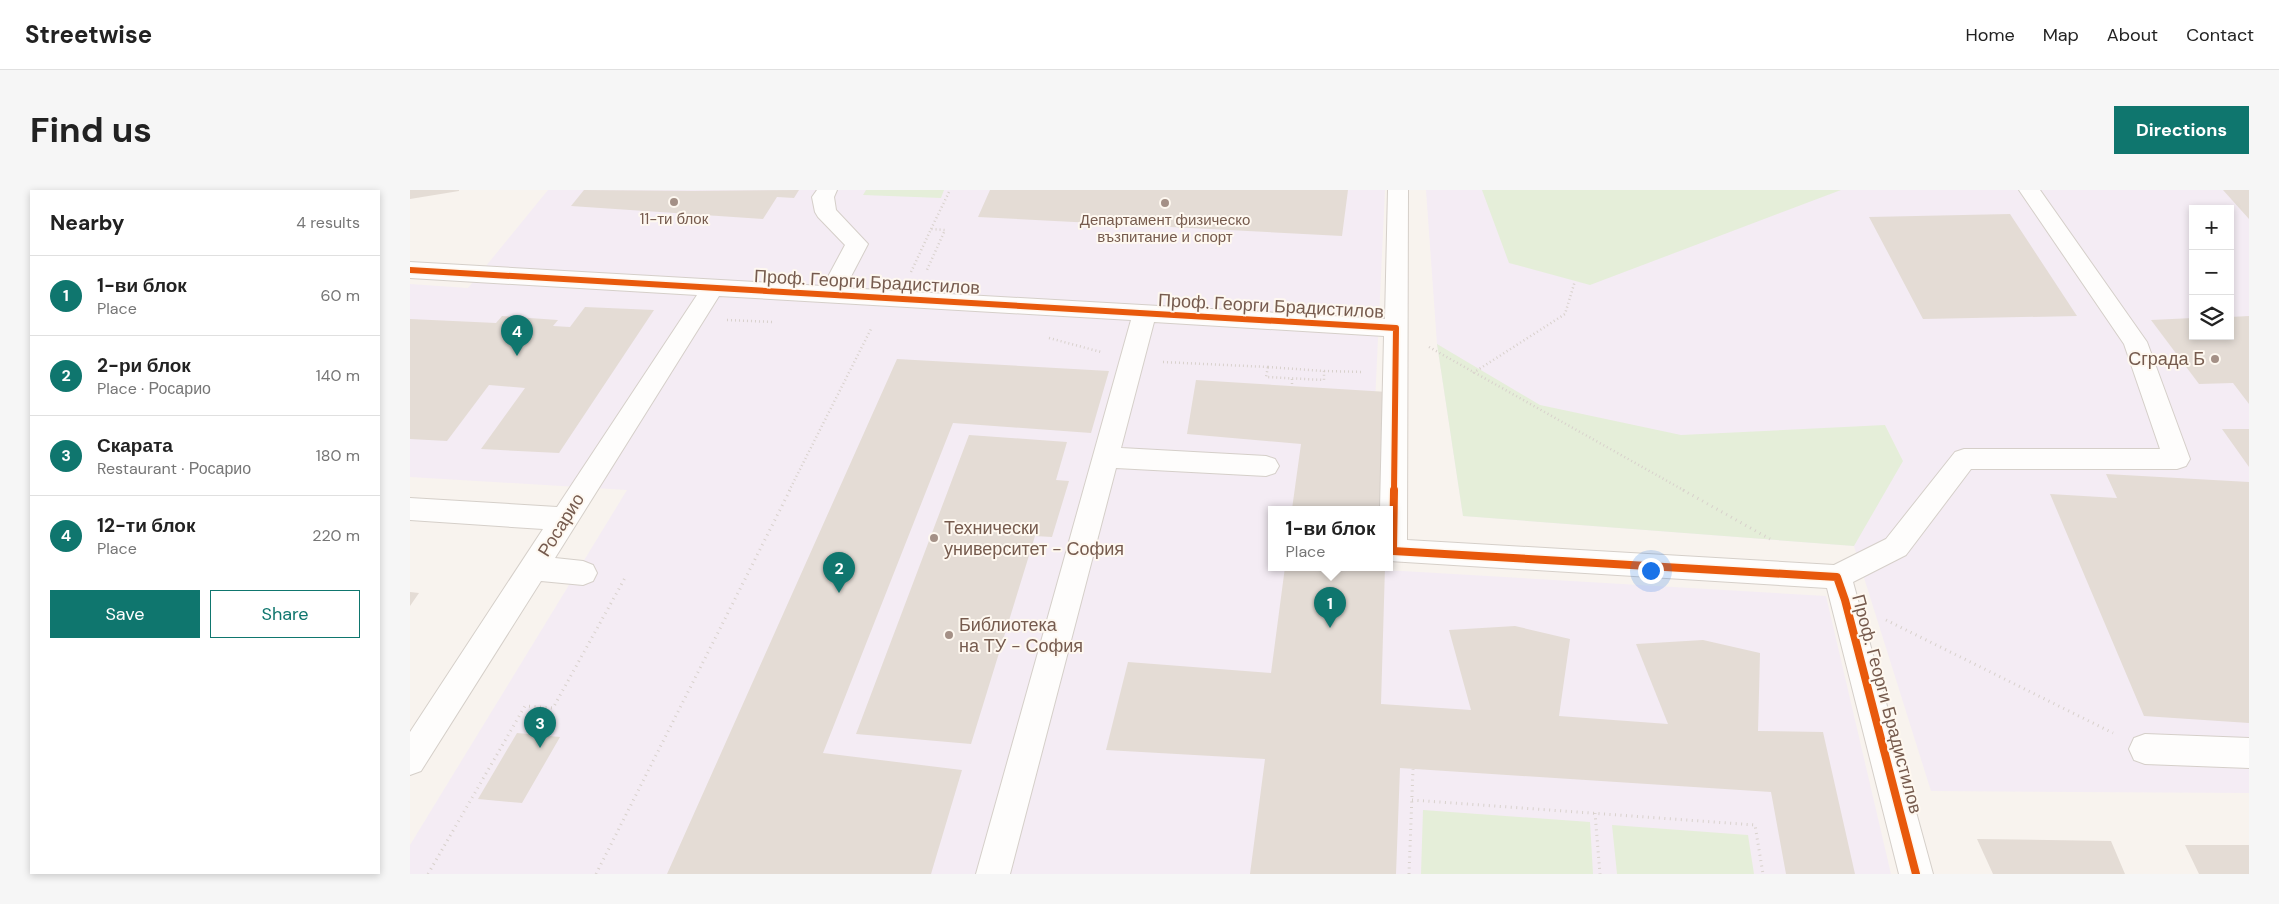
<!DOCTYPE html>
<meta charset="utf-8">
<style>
body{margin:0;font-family:"DM Sans",sans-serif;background:#f6f6f6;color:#222}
.controls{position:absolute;right:15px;top:15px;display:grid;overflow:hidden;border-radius:0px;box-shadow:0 2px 8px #0003}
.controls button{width:45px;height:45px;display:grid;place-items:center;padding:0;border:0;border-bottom:1px solid #e0e0e0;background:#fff;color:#222;font:25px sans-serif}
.you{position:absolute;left:1240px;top:380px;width:18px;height:18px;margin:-12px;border:4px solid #fff;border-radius:50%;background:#1a73e8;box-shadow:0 0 0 8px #1a73e833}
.badge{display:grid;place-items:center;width:32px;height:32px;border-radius:50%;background:#0f766e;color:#fff;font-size:16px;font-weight:700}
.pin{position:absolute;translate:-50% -41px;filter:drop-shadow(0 1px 2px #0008)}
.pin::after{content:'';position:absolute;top:26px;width:18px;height:15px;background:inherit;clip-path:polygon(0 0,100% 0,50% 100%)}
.popup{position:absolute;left:858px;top:316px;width:125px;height:65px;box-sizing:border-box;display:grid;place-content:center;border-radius:0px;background:#fff;filter:drop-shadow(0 1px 4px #0005);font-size:16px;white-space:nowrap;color:#767676}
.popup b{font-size:19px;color:#222}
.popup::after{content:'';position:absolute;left:50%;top:100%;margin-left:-10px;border:10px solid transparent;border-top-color:#fff}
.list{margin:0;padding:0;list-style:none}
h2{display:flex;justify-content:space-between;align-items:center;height:65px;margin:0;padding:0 20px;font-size:21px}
h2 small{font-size:16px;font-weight:400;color:#767676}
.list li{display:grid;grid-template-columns:32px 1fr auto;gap:15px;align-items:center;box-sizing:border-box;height:80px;padding:0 20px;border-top:1px solid #e0e0e0}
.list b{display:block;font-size:19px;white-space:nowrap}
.list p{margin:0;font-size:16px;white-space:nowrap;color:#767676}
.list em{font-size:16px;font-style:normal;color:#767676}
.actions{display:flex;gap:10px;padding:15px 20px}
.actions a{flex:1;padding:11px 0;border:1px solid #0f766e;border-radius:0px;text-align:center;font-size:18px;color:#0f766e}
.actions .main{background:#0f766e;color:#fff}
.icon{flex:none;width:28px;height:28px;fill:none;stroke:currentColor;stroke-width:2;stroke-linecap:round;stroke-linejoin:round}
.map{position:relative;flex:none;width:1839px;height:684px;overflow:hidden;border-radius:0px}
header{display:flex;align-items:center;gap:30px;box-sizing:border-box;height:70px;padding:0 25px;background:#fff;border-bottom:1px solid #e0e0e0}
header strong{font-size:24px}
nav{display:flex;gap:28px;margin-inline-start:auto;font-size:18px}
.intro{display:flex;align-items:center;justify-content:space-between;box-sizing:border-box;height:120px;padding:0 30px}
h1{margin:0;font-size:35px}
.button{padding:12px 22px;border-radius:0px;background:#0f766e;color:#fff;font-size:18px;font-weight:700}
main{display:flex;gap:30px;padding:0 30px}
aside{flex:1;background:#fff;border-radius:0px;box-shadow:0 2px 8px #0003}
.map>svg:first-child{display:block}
</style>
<header>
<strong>Streetwise</strong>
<nav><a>Home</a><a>Map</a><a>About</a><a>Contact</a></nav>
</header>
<div class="intro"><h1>Find us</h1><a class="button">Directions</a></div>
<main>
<aside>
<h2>Nearby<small>4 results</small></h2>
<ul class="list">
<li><span class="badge">1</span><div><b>1-ви блок</b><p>Place</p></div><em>60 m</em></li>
<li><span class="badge">2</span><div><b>2-ри блок</b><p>Place · Росарио</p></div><em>140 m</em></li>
<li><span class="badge">3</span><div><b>Скарата</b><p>Restaurant · Росарио</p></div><em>180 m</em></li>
<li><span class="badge">4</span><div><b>12-ти блок</b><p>Place</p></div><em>220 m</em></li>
</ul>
<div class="actions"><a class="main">Save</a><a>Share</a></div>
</aside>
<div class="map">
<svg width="1839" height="684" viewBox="0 0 1839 684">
<rect width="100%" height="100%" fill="#f8f3ee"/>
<path fill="#f4ecf4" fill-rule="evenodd" d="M138,0H975L960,319H861V377H957L958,379L1416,406L1481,684H0V655L217,300L0,287V94L58,98Z
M1016,0H1839V603L1521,601L1444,356L1053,326L1027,154ZM1783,19H1820V146H1783Z"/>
<path fill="#e5eed9" d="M456,0H534L531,8L453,5Z
M1072,0H1431L1180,95L1099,73Z
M1027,154L1130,215L1271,245L1475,235L1493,271L1444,356L1053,326Z
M1013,620L1180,632L1183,684H1011Z
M1202,635L1338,645L1344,684H1207Z"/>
<path fill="#e4dcd5" d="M0,0H49V1L0,9Z
M174,0L283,1L389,0L384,8L367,7L353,29L161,16Z
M580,0H938L932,46L568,27Z
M1813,0H1839V29Z
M1600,24L1667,126L1513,129L1459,27Z
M175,117L244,120L149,263L71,259L115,198L79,195L37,251L0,249V129L86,133L92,126L148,130L143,136L160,137Z
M1839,126V214L1823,193L1789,194L1741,130L1783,128V146H1820V127Z
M487,169L699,181L681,243L543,233L413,563L552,580L521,684H257Z
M786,190L978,202L976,319H882L891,254L777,244Z
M1812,239H1839V277Z
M559,245L657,252L646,290L659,291L642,347L625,346L561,554L446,544Z
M1696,284L1839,292V533L1734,526L1640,304L1707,308Z
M875,377H975L971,514L1061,520L1039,440L1105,436L1160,449L1149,526L1258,534L1226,454L1293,450L1350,463L1348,541L1413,542L1445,684H1376L1361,602L990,578L986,684H840L855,569L696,560L718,472L861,483Z
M0,402L9,403L0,416Z
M107,543L150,547L112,613L68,609Z
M1567,649L1701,651L1715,684H1583Z
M1775,655H1839V684H1789Z"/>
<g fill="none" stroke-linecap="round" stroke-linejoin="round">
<g stroke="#d5cfc9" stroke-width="2">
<path id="minor" d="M407,0H427L424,7L426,20L458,54L435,98L975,129L978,0H998L997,350L1424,375L1476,349L1545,262L1554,259H1750L1714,154L1609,0H1630L1737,152L1780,269L1776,276L1767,279H1561L1496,365L1443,392L1523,684H1489L1417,398L979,371V319H970L974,146L744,132L711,258L856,266L865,269L869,276L865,283L856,286L706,278L600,684H566L721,130L309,106L145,368L173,371L183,375L187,383L183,391L173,395L131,391L11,581L0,585V542L133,339L0,330V308L147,317L287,105L0,88V72L413,96L435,55L408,27L405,22L402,7Z
M1735,544L1839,548V578L1735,574L1724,570L1719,559L1724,548Z"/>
</g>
<path stroke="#d8d1cc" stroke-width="2.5" stroke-dasharray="1 3" stroke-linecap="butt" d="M521,39L540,0
M501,82L521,39L535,40L516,82
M317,130L363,132
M639,148L691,162
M1019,157L1275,301
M753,172L858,177
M858,177L914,181V190L856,187Z
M914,181L954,182
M1063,183L1155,124L1165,91
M882,189V196
M379,301L462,137"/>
<path stroke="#d8d1cc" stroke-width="3" stroke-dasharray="1 4.5" stroke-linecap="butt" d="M1273,300L1360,349
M1476,430L1703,543
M1002,610L1345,635L1353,684
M1185,623L1190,684
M18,684L115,516L143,518L216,386
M186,684L380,300
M999,684L1003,579"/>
<use href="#minor" fill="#fefdfc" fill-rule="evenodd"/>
<g stroke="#fef8f0" stroke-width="9">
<path id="cycleway-far1" d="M0,80L986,138L984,301"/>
</g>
<g stroke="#fef8f0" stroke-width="11">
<path id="cycleway" d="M984,300L983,361L1427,387L1435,410L1506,684"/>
</g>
<use href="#cycleway-far1" stroke="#e8590c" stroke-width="6"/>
<use href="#cycleway" stroke="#e8590c" stroke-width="8"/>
</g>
<g fill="#a49086" stroke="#fef8f0" stroke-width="2">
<circle cx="264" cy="12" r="5"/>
<circle cx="755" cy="13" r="5"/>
<circle cx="1805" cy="169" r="5"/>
<circle cx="524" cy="348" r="5"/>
<circle cx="539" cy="445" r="5"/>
</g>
<g text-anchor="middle" stroke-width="4" stroke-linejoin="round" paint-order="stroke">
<g font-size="15" fill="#765b4e" stroke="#fef8f0">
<text x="264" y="34">11-ти блок</text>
<text x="755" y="35">Департамент физическо<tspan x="755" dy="17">възпитание и спорт</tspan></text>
</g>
<g font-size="18" fill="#765b4e" stroke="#fef8f0">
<text transform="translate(457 92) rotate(3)" y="6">Проф. Георги Брадистилов</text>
<text transform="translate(861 116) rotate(3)" y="6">Проф. Георги Брадистилов</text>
<text transform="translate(151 335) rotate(-58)" y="6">Росарио</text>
<text transform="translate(1477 514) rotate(75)" y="6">Проф. Георги Брадистилов</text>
</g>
<g font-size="18" fill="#765b4e" stroke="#fef8f0" text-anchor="start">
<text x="1795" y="175" text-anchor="end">Сграда Б</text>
<text x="534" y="344">Технически<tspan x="534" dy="21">университет - София</tspan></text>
<text x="549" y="441">Библиотека<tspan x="549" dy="21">на ТУ - София</tspan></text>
</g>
</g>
</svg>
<div class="controls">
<button>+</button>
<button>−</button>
<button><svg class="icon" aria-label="layers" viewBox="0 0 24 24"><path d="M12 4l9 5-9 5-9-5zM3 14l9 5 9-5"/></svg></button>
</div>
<div class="you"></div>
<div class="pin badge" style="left:920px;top:438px">1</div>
<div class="popup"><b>1-ви блок</b>Place</div>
<div class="pin badge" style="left:429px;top:403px">2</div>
<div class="pin badge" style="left:130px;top:558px">3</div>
<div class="pin badge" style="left:107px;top:166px">4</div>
</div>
</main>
